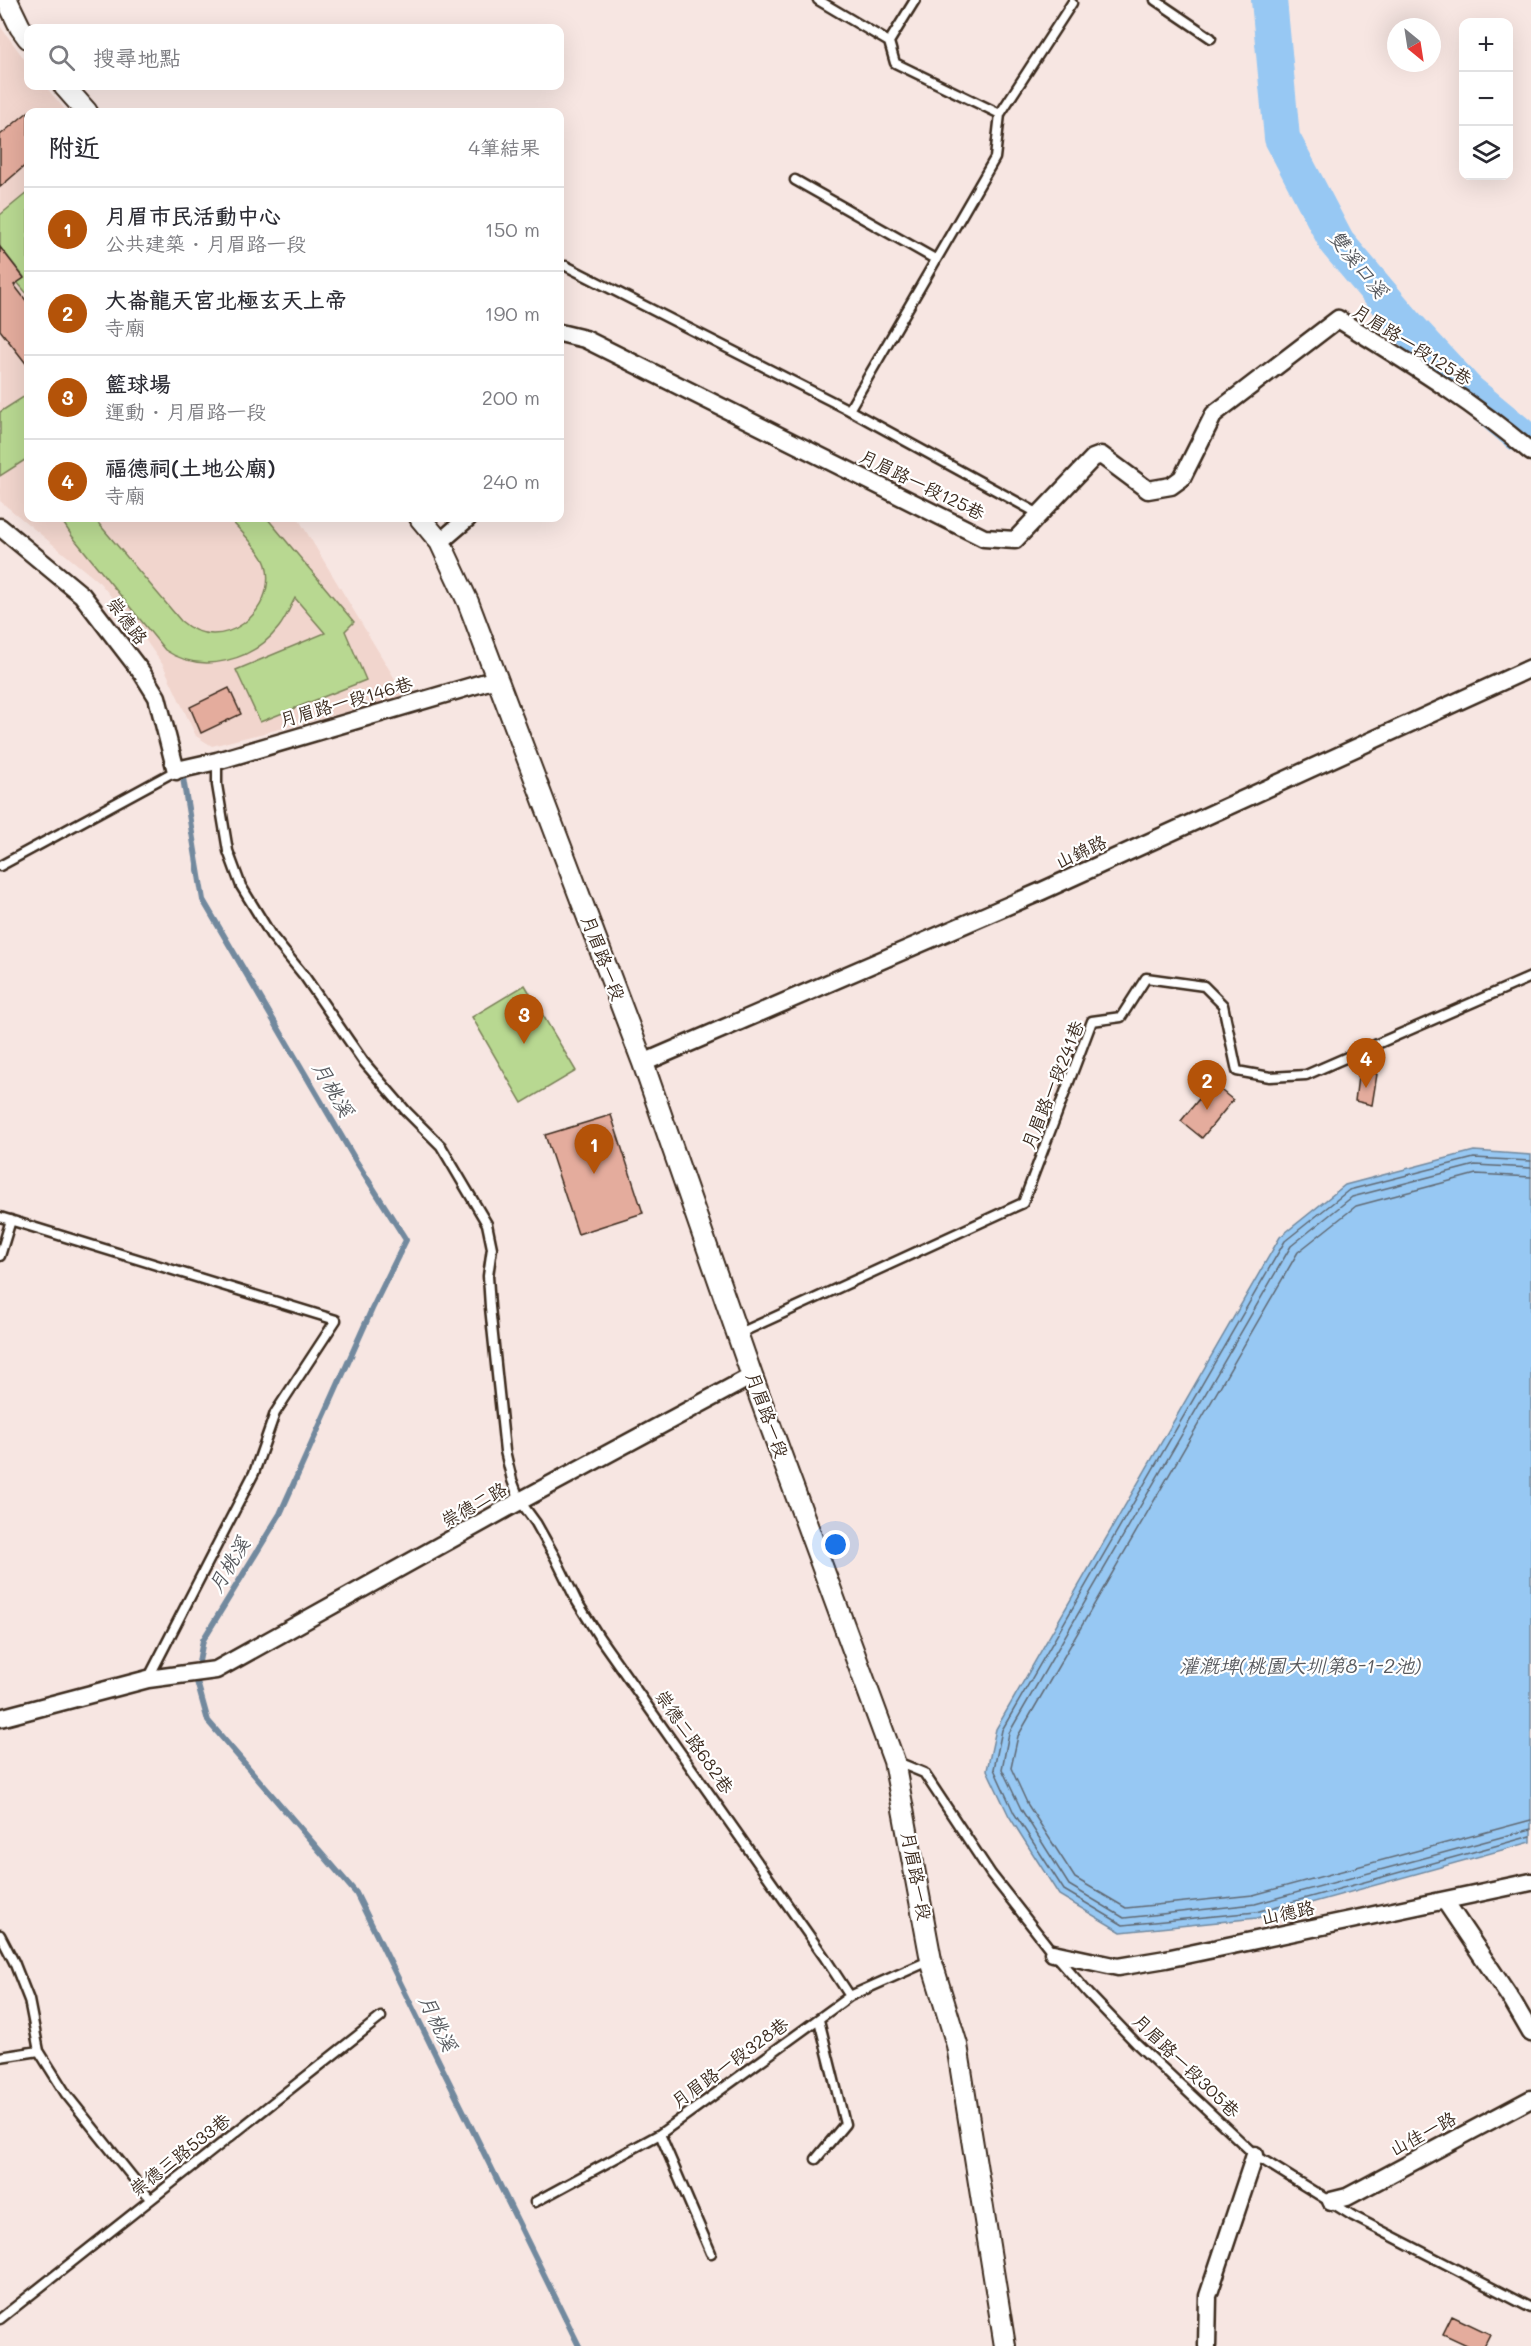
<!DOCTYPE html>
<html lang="zh-TW">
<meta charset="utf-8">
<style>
body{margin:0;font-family:Mali,"LXGW WenKai TC",sans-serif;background:#f7f7f7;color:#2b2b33}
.controls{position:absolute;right:18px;top:18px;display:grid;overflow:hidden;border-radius:12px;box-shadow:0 6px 24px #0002}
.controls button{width:54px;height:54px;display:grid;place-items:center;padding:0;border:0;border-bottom:2px solid #e1e1e2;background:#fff;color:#2b2b33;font:30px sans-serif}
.compass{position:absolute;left:1387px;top:18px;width:54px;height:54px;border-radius:50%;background:#fff;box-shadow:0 6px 24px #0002;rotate:150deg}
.you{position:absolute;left:836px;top:1545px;width:21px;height:21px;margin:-15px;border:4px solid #fff;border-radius:50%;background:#1a73e8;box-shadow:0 0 0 9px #1a73e833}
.badge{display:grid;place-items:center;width:39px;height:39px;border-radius:50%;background:#b45309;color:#fff;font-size:20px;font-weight:700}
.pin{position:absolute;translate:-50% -50px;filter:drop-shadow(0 2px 3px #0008)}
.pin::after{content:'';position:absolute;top:32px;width:21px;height:18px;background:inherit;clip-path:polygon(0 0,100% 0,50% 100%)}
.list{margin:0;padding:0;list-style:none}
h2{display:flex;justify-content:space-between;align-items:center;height:78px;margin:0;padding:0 24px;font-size:26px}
h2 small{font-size:20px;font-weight:400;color:#7c7c81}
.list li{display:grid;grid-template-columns:39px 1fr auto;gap:18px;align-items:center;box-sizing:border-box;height:84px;padding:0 24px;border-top:2px solid #e1e1e2}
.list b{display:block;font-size:22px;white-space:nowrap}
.list p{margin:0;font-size:20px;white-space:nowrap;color:#7c7c81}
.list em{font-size:20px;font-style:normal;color:#7c7c81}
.icon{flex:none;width:33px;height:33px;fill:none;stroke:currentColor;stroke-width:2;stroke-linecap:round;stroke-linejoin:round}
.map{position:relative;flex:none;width:1531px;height:2346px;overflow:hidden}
.search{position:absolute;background:#fff;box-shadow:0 6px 24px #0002;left:24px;top:24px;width:540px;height:66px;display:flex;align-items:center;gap:15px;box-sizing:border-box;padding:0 21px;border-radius:12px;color:#7c7c81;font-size:22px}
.panel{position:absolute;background:#fff;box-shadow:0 6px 24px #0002;left:24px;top:108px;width:540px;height:414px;border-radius:12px}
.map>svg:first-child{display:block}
</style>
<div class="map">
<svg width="1531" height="2346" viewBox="0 0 1531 2346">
<rect width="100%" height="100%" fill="#f7e6e2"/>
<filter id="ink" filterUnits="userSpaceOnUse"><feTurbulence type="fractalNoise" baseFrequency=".0167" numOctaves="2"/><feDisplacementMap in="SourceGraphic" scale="12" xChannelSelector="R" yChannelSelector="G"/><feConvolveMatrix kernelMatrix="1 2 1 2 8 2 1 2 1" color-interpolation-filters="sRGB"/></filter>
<g filter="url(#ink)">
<path fill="#f1d5cd" d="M0,26L28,64V86H45L67,112H28V518H298L398,684L402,698L212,746L196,736L163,665L137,628L100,583L0,501Z"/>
<path fill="#b8d891" stroke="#7a8158" stroke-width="1.5" d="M28,192V295L17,282L24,277L5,253L0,256V215Z
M28,394V458L0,476V412Z
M60,518H94L181,621C221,657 278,611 266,565C262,551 238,529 229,518H267L354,622L345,631L366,680L260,722L236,670L325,633L295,598C290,607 286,618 279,627C253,661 202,675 165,650L72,536Z
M525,985L576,1071L522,1103L472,1017Z"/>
<path fill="#97c8f3" stroke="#72899e" stroke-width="1.5" d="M1474,1151L1531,1155V1842L1257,1918L1121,1932L1059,1895L1009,1816L987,1770L996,1729L1280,1237L1345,1185Z"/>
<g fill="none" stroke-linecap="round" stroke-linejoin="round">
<path stroke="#606973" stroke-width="1.5" d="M1531,1161L1474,1158L1349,1190L1285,1241L1002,1730L994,1769L1014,1813L1064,1890L1123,1925L1256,1912L1531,1836
M1531,1168L1475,1165L1352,1197L1291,1246L1009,1733L1002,1769L1021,1809L1069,1885L1124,1918L1255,1904L1531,1829
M1531,1177L1476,1174L1356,1206L1298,1252L1018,1736L1011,1768L1028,1805L1075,1878L1126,1908L1253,1895L1531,1820"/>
<path stroke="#72899e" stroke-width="6" d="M183,778L203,900L356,1161L406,1240L372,1309L280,1514L203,1640L196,1678L208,1721L356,1893L579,2346"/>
<path stroke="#97c8f3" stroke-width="36" d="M1269,0L1282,138L1337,243L1408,327L1467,391L1519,434"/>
</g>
<path fill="#e4ac9d" stroke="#3b2a1e" stroke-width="1.5" d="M28,112V163L0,187V135Z
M0,247L24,278L14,285L28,303V366L0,330Z
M229,688L241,714L201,733L190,707Z
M1359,1069L1377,1074L1372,1105L1355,1101Z
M1212,1083L1233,1100L1202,1138L1181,1121Z
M611,1115L643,1213L578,1234L545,1135Z
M1452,2316L1490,2334L1484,2346H1469L1443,2334Z"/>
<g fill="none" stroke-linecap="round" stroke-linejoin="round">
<g stroke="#3b2a1e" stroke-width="13">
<path id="service" d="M818,0L889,42L915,0
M1155,0L1211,38
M889,42L895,63L1000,114L1072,3
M795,180L935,259
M566,266L849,410L1041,515
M849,410L995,158L1000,114
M217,761V785L228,851L241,886L271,935L305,977L363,1061L406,1111L441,1146L487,1224L492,1248L488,1276L490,1307L505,1451L512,1480L520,1501L536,1523L555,1557L576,1600L599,1637L825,1958L850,1996
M0,866L177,770
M0,1217L336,1320L275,1413L254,1473L148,1679
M0,1256L11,1220
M738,1334L1023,1203L1092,1021L1121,1017L1146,978L1204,986L1223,1005L1237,1071L1270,1077L1306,1075L1531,977
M895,1761L924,1773L991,1874L1053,1953L1089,1994L1136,2043L1255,2155L1353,2216L1531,2308
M0,1935L14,1962L29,2000L39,2051
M0,2057L39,2051L66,2094L150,2199
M660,2134L711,2253
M816,2159L845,2124L819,2020
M535,2202L660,2134L850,1996L931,1960
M0,2319L381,2017"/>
</g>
<g stroke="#3b2a1e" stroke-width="21">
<path id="minor" d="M560,333L585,339L984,538L1015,540L1093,458L1101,455L1148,490L1171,486L1182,478L1214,414L1338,319C1404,360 1472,401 1531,452
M0,527L82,595L142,673L157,697L176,771
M440,542L468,518
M177,770L217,761L496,679
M643,1063L1042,891L1531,668
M0,1718L148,1679L216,1670L520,1501L752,1376
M1445,1901L1513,2002L1531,2033
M1053,1953L1118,1967L1166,1959L1531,1882
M1331,2201L1347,2197L1531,2099
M1207,2346L1208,2296L1255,2155"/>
</g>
<g stroke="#3b2a1e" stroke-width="24">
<path id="tertiary" d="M7,0L20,27L28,38
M64,86L87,112
M420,518L440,542L468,602L643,1063L752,1376L894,1761L931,1960L957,2045L1005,2346"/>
</g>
<use href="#service" stroke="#fff" stroke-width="8"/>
<use href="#minor" stroke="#fff" stroke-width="16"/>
<use href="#tertiary" stroke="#fff" stroke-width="20"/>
</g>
</g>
<g text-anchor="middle" stroke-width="4.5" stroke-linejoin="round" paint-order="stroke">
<g font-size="18" fill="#3b2a1e" stroke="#fff">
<text transform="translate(1412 345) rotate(32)" y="6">月眉路一段125巷</text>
<text transform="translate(922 485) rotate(26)" y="6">月眉路一段125巷</text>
<text transform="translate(127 621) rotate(53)" y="6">崇德路</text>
<text transform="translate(346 702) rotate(-16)" y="6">月眉路一段146巷</text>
<text transform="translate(1081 852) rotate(-25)" y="6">山錦路</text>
<text transform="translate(603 958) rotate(69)" y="6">月眉路一段</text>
<text transform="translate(1053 1085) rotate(-68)" y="6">月眉路一段241巷</text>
<text transform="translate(767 1415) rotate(70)" y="6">月眉路一段</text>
<text transform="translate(474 1505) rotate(-29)" y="6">崇德二路</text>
<text transform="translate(694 1742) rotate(55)" y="6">崇德二路682巷</text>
<text transform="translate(916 1876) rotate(79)" y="6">月眉路一段</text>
<text transform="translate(1288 1913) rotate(-12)" y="6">山德路</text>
<text transform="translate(730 2063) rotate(-36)" y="6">月眉路一段328巷</text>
<text transform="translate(1186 2066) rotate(44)" y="6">月眉路一段305巷</text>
<text transform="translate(1423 2134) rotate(-28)" y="6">山佳一路</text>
<text transform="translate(180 2155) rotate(-38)" y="6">崇德三路533巷</text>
</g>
<g font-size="20" font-style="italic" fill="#57595e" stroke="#fff">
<text transform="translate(1358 264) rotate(51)" y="7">雙溪口溪</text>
<text transform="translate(333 1089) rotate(60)" y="7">月桃溪</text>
<text transform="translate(229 1565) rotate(-59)" y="7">月桃溪</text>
<text x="1300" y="1673">灌溉埤(桃園大圳第8-1-2池)</text>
<text transform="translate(438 2023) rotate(64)" y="7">月桃溪</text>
</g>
</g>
</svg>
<div class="controls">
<button>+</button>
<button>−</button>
<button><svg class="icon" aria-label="layers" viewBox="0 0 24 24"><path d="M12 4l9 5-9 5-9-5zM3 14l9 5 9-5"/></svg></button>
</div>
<svg class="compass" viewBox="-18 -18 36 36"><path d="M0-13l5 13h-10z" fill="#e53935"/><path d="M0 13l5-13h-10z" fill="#7c7c81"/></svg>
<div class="you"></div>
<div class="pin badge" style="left:594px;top:1174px">1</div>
<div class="pin badge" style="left:1207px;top:1110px">2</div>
<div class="pin badge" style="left:524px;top:1044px">3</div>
<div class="pin badge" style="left:1366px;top:1088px">4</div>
<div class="search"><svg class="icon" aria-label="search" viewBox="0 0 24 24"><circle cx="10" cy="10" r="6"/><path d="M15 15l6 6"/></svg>搜尋地點</div>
<section class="panel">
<h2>附近<small>4筆結果</small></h2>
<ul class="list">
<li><span class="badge">1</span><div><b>月眉市民活動中心</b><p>公共建築 · 月眉路一段</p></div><em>150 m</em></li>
<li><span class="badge">2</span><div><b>大崙龍天宮北極玄天上帝</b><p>寺廟</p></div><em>190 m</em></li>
<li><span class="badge">3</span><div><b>籃球場</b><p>運動 · 月眉路一段</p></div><em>200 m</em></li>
<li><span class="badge">4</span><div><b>福德祠(土地公廟)</b><p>寺廟</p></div><em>240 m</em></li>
</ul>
</section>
</div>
